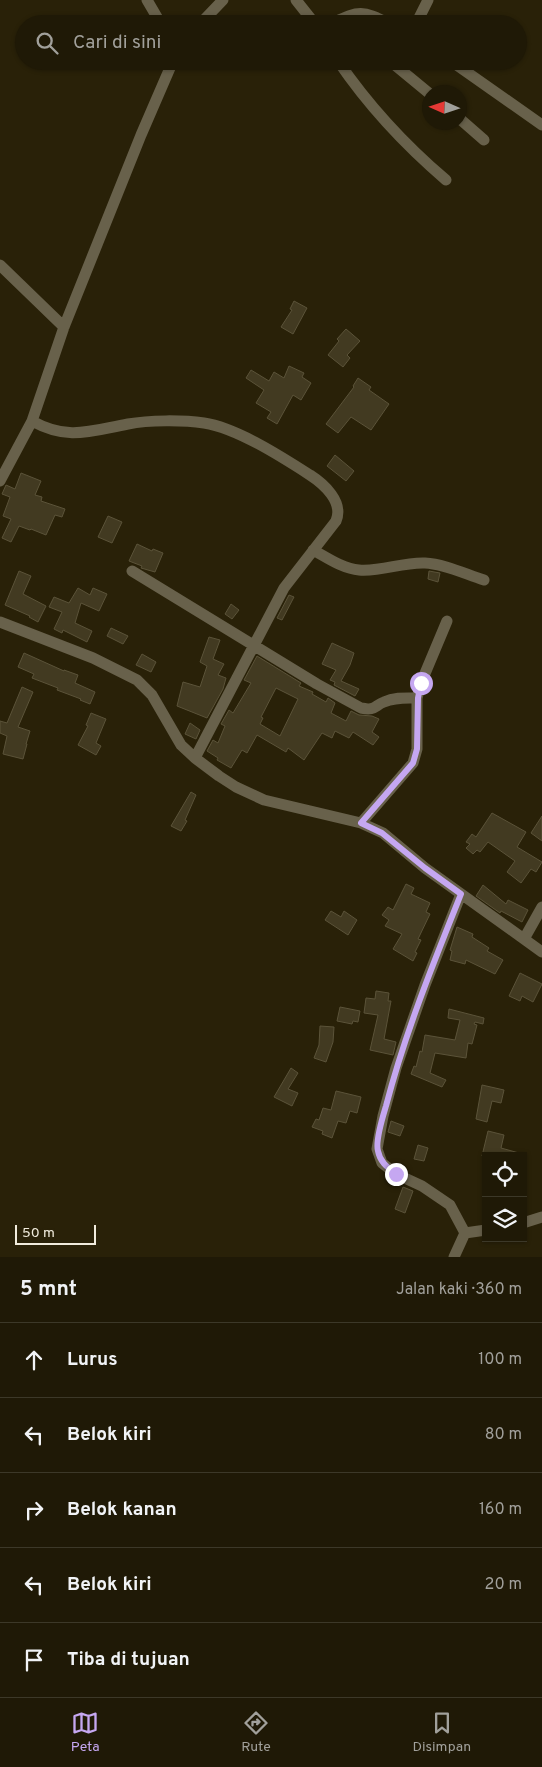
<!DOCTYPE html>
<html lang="id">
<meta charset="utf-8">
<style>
body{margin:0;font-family:Overpass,sans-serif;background:#272210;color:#f1f3f6}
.controls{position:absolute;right:15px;bottom:15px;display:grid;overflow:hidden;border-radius:0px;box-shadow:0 1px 4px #0004}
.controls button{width:45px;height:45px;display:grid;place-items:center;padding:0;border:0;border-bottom:1px solid #3c3828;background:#1f1906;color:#f1f3f6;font:25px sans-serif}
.compass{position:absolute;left:422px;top:85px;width:45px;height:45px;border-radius:50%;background:#1f1906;box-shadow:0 1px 4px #0004;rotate:273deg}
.scale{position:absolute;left:15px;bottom:12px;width:81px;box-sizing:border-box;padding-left:5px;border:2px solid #f1ecdd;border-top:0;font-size:14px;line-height:18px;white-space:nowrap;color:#f1ecdd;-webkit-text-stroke:4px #292108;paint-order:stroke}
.stop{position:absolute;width:15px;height:15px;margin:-11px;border:4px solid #c5a7f1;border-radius:50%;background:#fff}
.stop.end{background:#c5a7f1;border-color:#fff;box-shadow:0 1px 5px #0008}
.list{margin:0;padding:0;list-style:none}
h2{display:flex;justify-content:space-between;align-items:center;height:65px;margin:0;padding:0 20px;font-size:21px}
h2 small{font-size:16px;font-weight:400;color:#a1a09b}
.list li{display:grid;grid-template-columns:32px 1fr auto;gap:15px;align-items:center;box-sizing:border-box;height:75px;padding:0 20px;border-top:1px solid #3c3828}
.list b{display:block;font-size:19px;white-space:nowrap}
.list em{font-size:16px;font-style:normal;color:#a1a09b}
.icon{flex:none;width:28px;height:28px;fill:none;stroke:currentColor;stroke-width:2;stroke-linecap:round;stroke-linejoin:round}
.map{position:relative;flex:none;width:542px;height:1257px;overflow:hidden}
.search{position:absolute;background:#1f1906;box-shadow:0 1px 4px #0004;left:15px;right:15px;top:15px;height:55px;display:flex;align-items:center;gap:12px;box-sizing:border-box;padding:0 18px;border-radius:28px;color:#a1a09b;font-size:19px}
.sheet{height:440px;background:#1f1906}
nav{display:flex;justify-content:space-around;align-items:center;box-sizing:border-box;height:70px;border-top:1px solid #3c3828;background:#1f1906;font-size:14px;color:#a1a09b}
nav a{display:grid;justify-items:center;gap:2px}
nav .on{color:#c5a7f1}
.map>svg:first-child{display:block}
</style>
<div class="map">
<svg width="542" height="1257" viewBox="0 0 542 1257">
<rect width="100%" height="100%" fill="#292108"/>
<path fill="#423a21" stroke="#5b5339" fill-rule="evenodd" d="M294,301L307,308L293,334L281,327L292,310L290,309Z
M346,329L360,341L347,355L350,358L343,367L328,355L339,341L337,339Z
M289,366L304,373L302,377L311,383L301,400L293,395L277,424L267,418L271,412L256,403L264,390L246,378L251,370L269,381L274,372L284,378Z
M358,378L371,387L369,390L389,404L371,430L351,417L338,433L326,424L354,387L353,386Z
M335,455L354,471L346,481L327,466Z
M21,473L41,481L35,495L42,497L41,501L65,509L62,517L55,515L46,535L31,529L30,530L19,526L11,542L2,538L11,519L3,516L10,497L2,494L6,485L15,489Z
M108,516L122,522L112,543L98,537Z
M137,544L152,551L153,549L163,553L155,572L141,568L142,566L129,561Z
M19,571L31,576L23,594L46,606L38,622L29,617L30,616L5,605Z
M429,571L440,573L438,582L428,579Z
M78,588L90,595L93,588L107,594L99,611L81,603L75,623L92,631L87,642L63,630L62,633L54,629L62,612L49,607L54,597L69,603Z
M289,595L294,597L282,620L277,618Z
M231,604L239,610L232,619L225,614Z
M111,628L128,636L123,644L107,636Z
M209,637L220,640L213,659L224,664L218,675L226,678L223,689L207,718L177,706L183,682L200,687L207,666L200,662Z
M332,643L354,653L350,665L341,681L359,689L355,696L334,685L335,682L330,680L336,670L322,664Z
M24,653L64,671V670L78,675L75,683L95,692L90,704L80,700L81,699L57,690L58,688L32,678L34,674L18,667Z
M142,654L156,662L151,672L136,665Z
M257,656L301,683L299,686L313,692L312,694L326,702L328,698L335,703L331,713L346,721L351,711L359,715L372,716L379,719L372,732L379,737L373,745L353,732L349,738L335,731L332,738L322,733L304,760L288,748L286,752L257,735L247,753L242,750L231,768L217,760L218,758L207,751L213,740L218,743L225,726L221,724L229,710L233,713L251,683L244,680ZM276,688L298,699L280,736L260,724L263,718L261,717Z
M22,687L33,692L18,727L30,731L26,744H27L23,759L3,754L7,736L0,733V721L7,723Z
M91,713L106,719L96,743L101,746L96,755L78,745L88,726L86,725Z
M190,723L200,730L196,739L185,734Z
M191,792L196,795L185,820L187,821L181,831L171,826Z
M492,813L526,832L517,847L542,862L536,872L531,869L521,883L507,872L515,861L488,842L480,852L477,850L473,854L466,848L470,844L466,842L472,834L476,837Z
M542,816V841L531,833Z
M406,884L414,888L411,894L430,903L426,912L430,914L418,939L421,940L415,952L417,953L413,961L393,949L402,934L385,926L389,920L382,915L388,907L393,910Z
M483,885L506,904L508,900L528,910L522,922L501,911L500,913L476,896Z
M331,911L341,917L344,911L357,920L348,935L325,920Z
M457,927L473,934L472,937L489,948L487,951L503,960L495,974L466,960L465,964L450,960L452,951L450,950Z
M520,973L542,984L533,1002L522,996L520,1001L509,996Z
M376,991L389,993L388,1001H391L384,1039L396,1042L393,1055L370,1050L378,1015L364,1013L366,998L375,999Z
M340,1007L360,1011L358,1022L353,1021L352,1024L337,1021Z
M449,1009L484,1018L483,1024L475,1022L474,1024L477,1025L472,1044L468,1043L466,1058L435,1053L430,1073L446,1080L442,1087L411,1074L414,1066L416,1067L420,1051L422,1052L425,1035L455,1040L460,1020L448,1018Z
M320,1026L334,1027L333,1042L326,1062L314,1058L319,1045Z
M291,1068L298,1073L288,1089L298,1093L292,1106L274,1097Z
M482,1085L504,1090L501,1103L492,1101L487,1122L476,1119Z
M336,1091L361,1097L357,1113L350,1111L346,1123L338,1121L332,1138L322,1134L323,1131L312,1127L316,1119L319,1120L323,1108L331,1110Z
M391,1121L404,1126L400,1136L388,1132Z
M488,1131L504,1135L501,1148L519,1153V1156H482Z
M418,1145L428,1148L424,1161L414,1159Z
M403,1187L413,1191L405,1213L395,1209Z"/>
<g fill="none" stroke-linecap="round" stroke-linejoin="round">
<path stroke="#68614b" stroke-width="11" d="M147,0L161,24
M296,0L315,24
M200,24L223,0
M330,24C359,11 360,9 390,24
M416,24L428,0
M338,61C368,105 405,145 446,180
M390,61L430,94
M451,61L542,125
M460,119L484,140
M0,265L64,327
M32,421C68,441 90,431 128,424C149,420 183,420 204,423C237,428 282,457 310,475C324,484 344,502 336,521L284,588L195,758
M0,481L32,421L64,327L141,135L173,61
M313,550C326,557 343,569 359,570C381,572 402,562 425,563C445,564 465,574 484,580
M132,571L317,684L361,708C375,711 374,706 384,702C395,697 406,698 417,698
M0,622L93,658L137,680L152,695L181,745L195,758L219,776L236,787L264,800L361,823L383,833L425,868L542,952
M361,823L413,763L417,749V698L421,683L447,621
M524,939L542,907
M523,1223L542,1217
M465,1233L486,1230
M454,1257L465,1233L450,1205L422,1186L396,1174L382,1163L377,1149L383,1116L396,1068L425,985L461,894"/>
</g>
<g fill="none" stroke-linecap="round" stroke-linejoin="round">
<path stroke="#c5a7f1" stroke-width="6" d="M396,1174C387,1167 380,1162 378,1151C375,1141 383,1116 386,1106C405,1033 433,964 461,894L425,868L382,833L361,823L413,763L417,749L418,698L421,683"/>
</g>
</svg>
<div class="controls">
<button><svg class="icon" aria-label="locate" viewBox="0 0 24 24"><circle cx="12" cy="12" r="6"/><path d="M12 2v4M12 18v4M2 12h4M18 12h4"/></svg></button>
<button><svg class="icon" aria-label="layers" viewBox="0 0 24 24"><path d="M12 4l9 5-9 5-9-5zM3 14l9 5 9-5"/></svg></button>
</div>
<svg class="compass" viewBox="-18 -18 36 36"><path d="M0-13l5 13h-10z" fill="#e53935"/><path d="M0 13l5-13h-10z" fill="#a1a09b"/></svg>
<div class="scale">50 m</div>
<div class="stop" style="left:421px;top:683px"></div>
<div class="stop end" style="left:396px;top:1174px"></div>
<div class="search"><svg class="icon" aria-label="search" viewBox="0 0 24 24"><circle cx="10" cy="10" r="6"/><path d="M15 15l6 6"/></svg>Cari di sini</div>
</div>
<section class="sheet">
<h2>5 mnt<small>Jalan kaki · 360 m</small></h2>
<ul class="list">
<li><svg class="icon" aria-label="ahead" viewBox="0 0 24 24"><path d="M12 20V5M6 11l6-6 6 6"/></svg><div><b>Lurus</b></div><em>100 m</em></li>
<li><svg class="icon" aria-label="left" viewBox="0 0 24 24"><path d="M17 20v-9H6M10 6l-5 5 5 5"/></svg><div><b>Belok kiri</b></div><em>80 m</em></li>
<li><svg class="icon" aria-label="right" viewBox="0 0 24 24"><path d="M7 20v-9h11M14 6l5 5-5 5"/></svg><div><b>Belok kanan</b></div><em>160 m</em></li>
<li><svg class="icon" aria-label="left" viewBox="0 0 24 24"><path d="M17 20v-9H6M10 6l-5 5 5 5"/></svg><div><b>Belok kiri</b></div><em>20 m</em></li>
<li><svg class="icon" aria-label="arrive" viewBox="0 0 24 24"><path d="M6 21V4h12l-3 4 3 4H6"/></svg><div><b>Tiba di tujuan</b></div></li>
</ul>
</section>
<nav>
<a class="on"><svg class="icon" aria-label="map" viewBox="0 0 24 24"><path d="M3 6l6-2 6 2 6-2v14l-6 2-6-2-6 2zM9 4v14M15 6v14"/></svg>Peta</a>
<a><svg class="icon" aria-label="directions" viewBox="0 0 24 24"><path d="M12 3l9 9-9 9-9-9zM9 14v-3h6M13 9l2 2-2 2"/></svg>Rute</a>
<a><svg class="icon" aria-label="saved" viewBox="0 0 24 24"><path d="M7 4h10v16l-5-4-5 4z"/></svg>Disimpan</a>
</nav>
